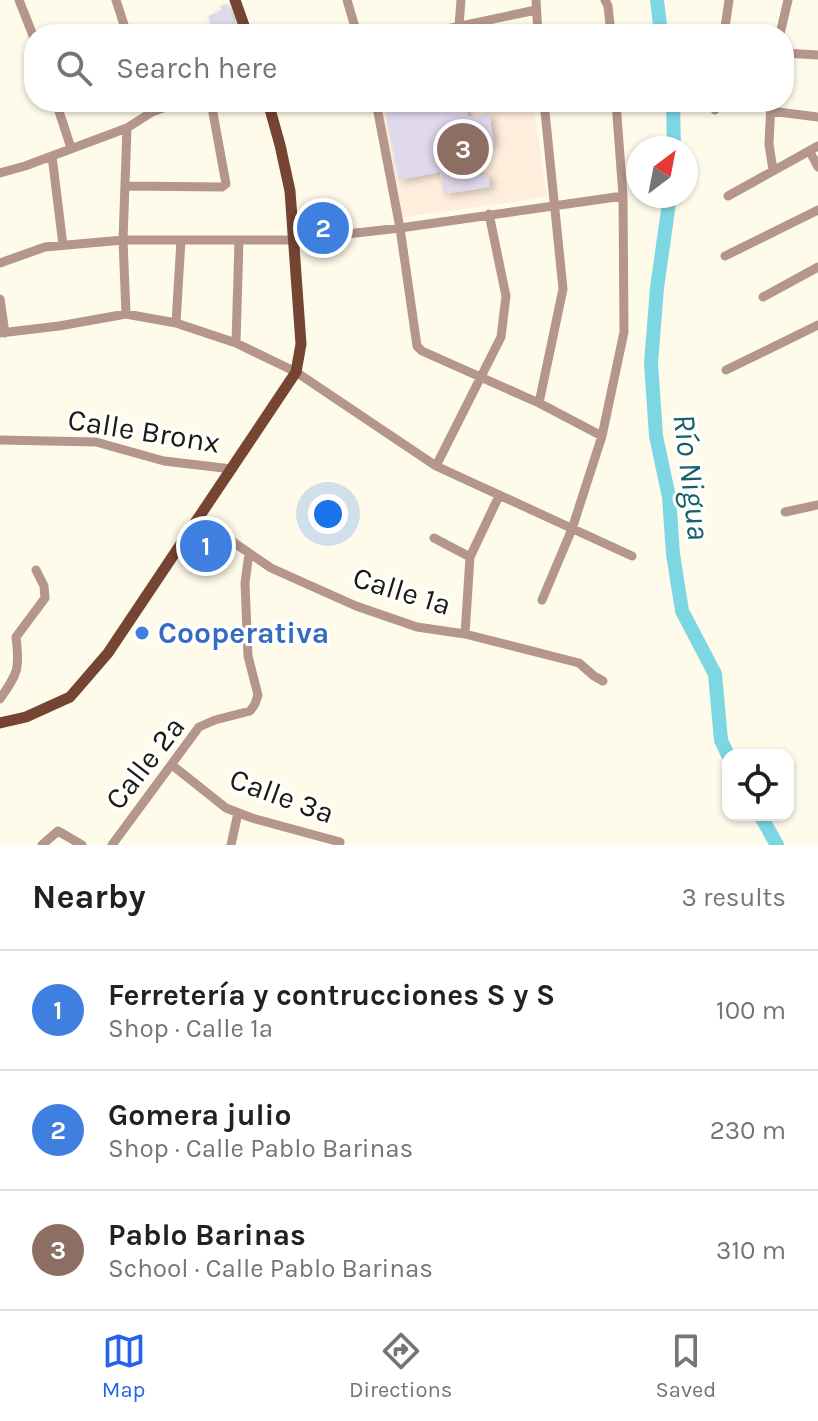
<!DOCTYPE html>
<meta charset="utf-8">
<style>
body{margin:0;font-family:Karla,sans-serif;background:#f6f6f6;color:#202124}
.controls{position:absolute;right:24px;bottom:24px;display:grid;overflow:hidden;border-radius:16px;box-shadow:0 2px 6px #0004}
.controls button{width:72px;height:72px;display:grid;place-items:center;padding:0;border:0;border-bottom:2px solid #e0e0e0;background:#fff;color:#202124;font:40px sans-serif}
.compass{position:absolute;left:626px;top:136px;width:72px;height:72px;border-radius:50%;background:#fff;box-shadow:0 2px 6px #0004;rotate:32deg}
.you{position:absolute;left:328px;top:514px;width:28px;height:28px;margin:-20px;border:6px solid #fff;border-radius:50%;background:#1a73e8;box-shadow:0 0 0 12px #1a73e833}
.badge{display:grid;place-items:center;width:52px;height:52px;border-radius:50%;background:#2563eb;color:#fff;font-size:26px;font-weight:700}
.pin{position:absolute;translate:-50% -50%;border:4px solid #fff;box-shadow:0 2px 8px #0006}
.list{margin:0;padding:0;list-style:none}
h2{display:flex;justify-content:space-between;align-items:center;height:104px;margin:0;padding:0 32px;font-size:34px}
h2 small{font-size:26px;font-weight:400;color:#757577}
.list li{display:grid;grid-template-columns:52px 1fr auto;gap:24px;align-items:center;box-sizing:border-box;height:120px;padding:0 32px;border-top:2px solid #e0e0e0}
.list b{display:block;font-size:30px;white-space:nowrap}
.list p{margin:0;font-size:26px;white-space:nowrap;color:#757577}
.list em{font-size:26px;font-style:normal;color:#757577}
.icon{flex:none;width:44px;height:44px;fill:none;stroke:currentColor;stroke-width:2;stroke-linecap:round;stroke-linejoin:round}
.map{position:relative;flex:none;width:818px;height:845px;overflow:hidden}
.search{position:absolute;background:#fff;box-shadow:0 2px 6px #0004;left:24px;right:24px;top:24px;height:88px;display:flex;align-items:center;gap:20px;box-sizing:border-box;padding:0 28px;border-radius:32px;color:#757577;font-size:30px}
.sheet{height:464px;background:#fff}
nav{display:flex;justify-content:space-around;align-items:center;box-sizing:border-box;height:112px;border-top:2px solid #e0e0e0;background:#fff;font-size:22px;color:#757577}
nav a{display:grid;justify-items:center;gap:4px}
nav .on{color:#2563eb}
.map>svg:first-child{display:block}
</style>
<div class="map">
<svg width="818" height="845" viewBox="0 0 818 845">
<defs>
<filter id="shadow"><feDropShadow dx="4.5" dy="2.5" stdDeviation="4" flood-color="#0004"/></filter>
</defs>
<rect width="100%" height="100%" fill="#fefbeb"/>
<path fill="#ffeedc" d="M380,102H533L547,197L397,218Z"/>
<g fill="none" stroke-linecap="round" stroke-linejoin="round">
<path stroke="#7dd7e3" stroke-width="14" d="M657,0L661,34
M673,102L674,148
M670,196L657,288L651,363L656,436L669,497L673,554L682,611L715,674L721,740L728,755
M760,815L777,845"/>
</g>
<path fill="#e0d8eb" filter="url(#shadow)" d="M227,4L234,22L213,29L208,16L222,10L220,6Z
M397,102H464L468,117L489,114L494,144L472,148L478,176L488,174L490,187L444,194L440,172L399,180L384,105Z"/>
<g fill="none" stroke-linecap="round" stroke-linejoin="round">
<path stroke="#b5968c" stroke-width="9" d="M19,0L34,38
M116,0L127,34
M347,0L357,34
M536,0L538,34
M605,0L608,6L611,34
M459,26L461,0
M423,34L536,10
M724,34L729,0
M780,34L788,0
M784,53L818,55
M56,102L71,148
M376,102L400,228L417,346L422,351L539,403L602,436
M771,102L769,144L773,170
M715,110L716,102
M770,111L818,117
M810,152L818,167
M52,156L63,245
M0,173L25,166L127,128L152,112L180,102
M125,186L222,187L226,184L211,102
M728,196L818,146
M725,256L818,210
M0,263L45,247L123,240H294L400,228L623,196
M763,297L818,267
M0,299L5,333
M126,314L123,240L127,128
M176,323L181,240
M0,333L59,326L126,314L176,323L236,343L296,372L436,466L632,556
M236,343L239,240
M726,370L818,325
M539,403L563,289L544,102
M0,440L96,442L164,461L232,469
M436,466L501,337L506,296L489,214
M785,512L818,505
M198,518L271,568L356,606L417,627L465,634L579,663L594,676L603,681
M434,538L470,557
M542,600L572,529L602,436L624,332L623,196L616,102
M465,634L470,557L499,496
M0,699C18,673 20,669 16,637L45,598L44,586L36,570
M172,765L226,808L252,818L340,842
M42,845L58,831L82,845
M112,845L199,727L215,720L250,711L255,704L258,695L248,656L245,583L249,553
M231,845L238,813"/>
<path stroke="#764433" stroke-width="11" d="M235,0L247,34
M0,723L26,717L70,697L108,653L296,372L301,344L290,191L280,145L268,102"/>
</g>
<circle fill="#3f7fe0" stroke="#fff" stroke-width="3" cx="142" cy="633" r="8"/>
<g text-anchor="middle" stroke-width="6" stroke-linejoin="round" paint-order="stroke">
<g font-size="30" fill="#1c1a13" stroke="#fff">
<text transform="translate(144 431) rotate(9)" y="10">Calle Bronx</text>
<text transform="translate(402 591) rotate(17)" y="10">Calle 1ª</text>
<text transform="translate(145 763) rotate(-52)" y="10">Calle 2ª</text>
<text transform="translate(282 796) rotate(20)" y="10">Calle 3ª</text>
</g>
<g font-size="30" font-weight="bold" fill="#366cbe" stroke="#fff" text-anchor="start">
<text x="158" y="643">Cooperativa</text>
</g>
<g font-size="32" font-style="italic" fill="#156069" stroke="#fff">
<text transform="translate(692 477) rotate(83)" y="11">Río Nigua</text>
</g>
</g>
</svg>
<div class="controls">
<button><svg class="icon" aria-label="locate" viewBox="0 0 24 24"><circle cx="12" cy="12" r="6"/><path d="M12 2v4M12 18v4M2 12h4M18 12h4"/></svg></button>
</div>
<svg class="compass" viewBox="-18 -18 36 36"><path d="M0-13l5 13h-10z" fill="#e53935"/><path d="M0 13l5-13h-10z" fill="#757577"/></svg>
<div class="you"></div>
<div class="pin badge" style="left:206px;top:546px;background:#3f7fe0">1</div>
<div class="pin badge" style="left:323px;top:228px;background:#3f7fe0">2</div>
<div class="pin badge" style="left:463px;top:149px;background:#8d6e63">3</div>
<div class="search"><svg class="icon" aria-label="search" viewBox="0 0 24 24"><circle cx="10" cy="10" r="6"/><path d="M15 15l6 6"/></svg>Search here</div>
</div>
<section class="sheet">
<h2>Nearby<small>3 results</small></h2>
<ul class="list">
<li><span class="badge" style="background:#3f7fe0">1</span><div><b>Ferretería y contrucciones S y S</b><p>Shop · Calle 1ª</p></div><em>100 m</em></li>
<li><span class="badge" style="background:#3f7fe0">2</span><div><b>Gomera julio</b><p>Shop · Calle Pablo Barinas</p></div><em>230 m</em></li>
<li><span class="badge" style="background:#8d6e63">3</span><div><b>Pablo Barinas</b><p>School · Calle Pablo Barinas</p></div><em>310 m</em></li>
</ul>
</section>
<nav>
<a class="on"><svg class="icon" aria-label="map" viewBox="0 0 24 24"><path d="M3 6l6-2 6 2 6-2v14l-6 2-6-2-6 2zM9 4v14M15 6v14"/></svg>Map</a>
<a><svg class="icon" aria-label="directions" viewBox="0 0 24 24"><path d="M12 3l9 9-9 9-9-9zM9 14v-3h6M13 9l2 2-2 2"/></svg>Directions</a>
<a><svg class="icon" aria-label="saved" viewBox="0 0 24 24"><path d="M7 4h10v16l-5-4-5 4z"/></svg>Saved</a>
</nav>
